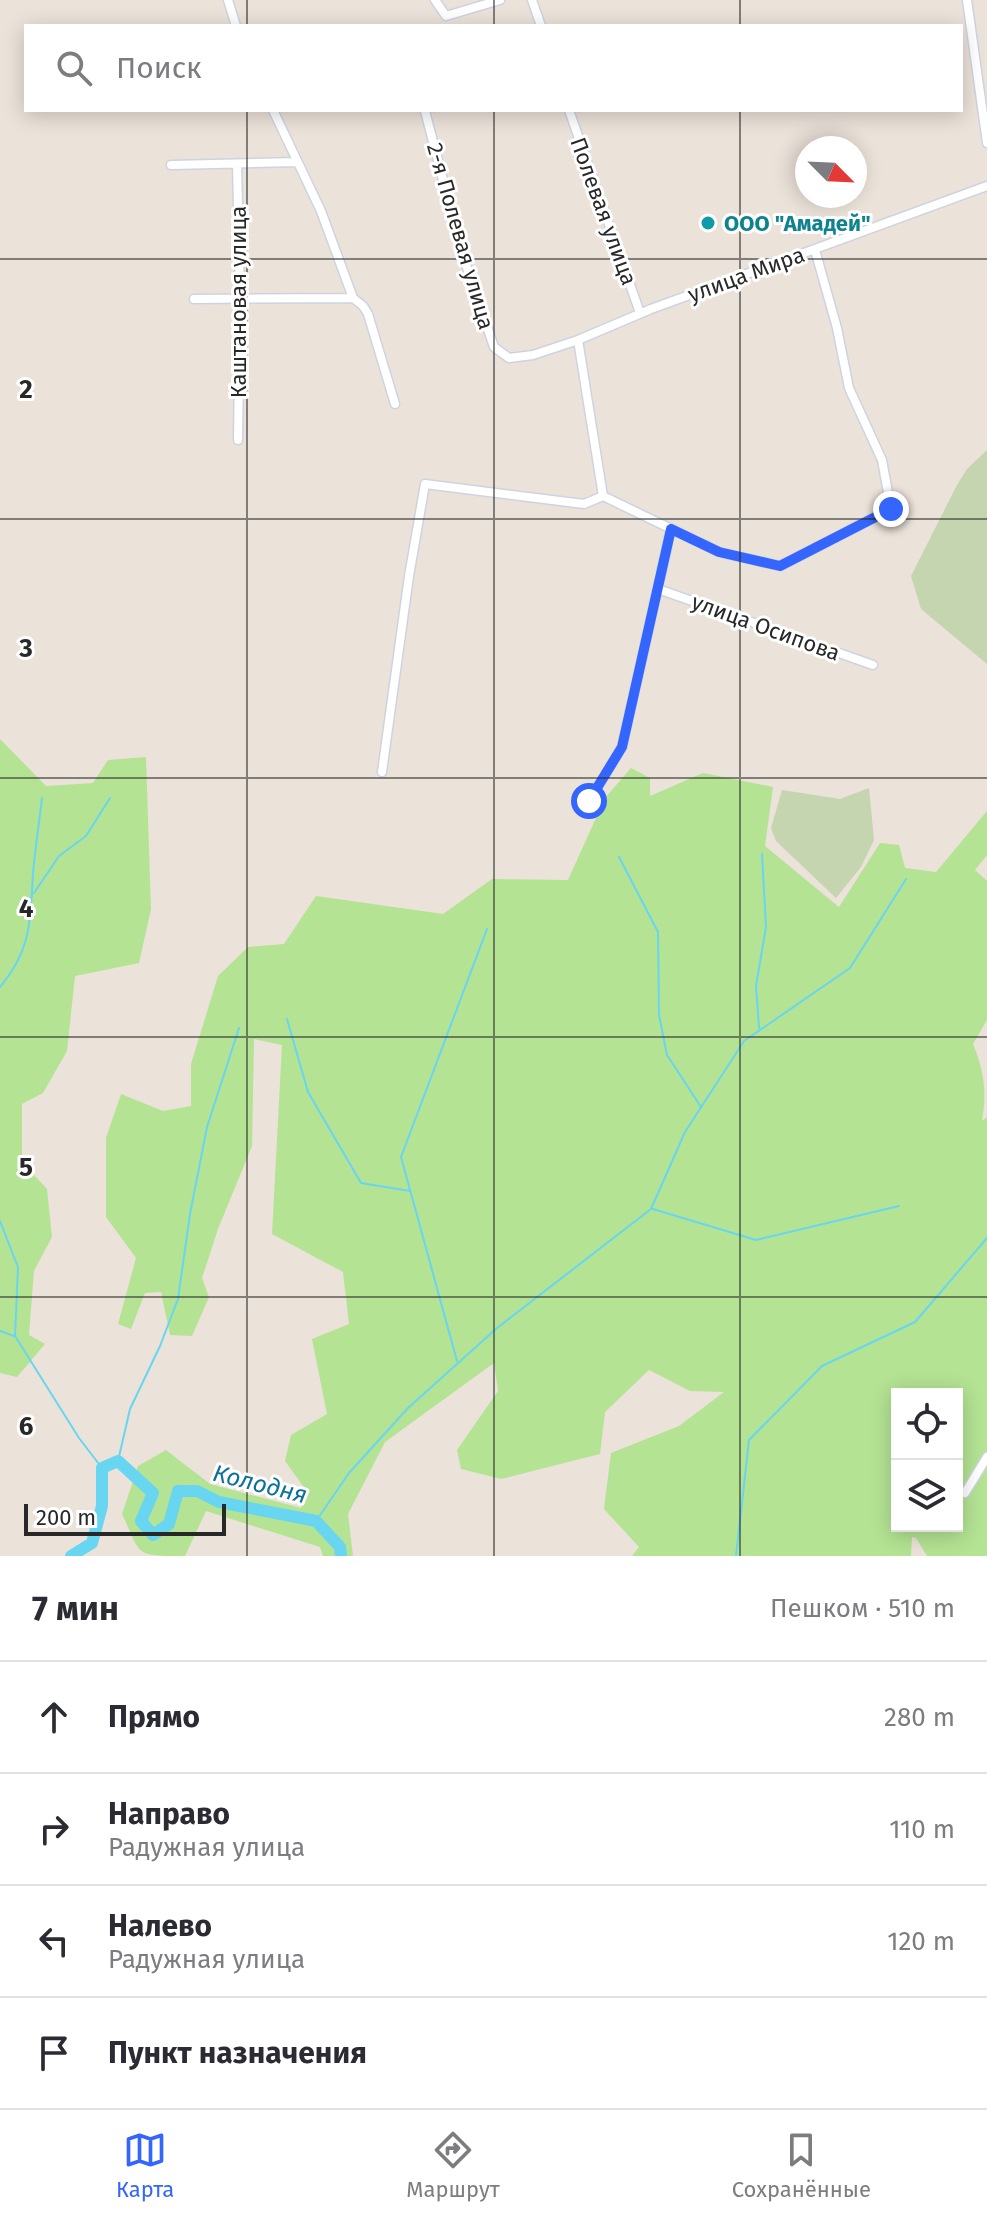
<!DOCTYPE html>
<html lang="ru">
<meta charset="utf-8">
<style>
body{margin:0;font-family:"Fira Sans",sans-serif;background:#f7f7f7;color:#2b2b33}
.controls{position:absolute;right:24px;bottom:24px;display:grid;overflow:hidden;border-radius:0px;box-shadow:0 4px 20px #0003}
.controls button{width:72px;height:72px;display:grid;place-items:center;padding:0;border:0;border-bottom:2px solid #e1e1e2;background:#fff;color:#2b2b33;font:40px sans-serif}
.compass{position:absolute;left:795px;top:136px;width:72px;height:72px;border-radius:50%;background:#fff;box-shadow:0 4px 20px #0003;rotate:114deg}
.scale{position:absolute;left:24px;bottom:20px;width:202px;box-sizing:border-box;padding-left:8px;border:4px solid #282828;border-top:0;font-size:22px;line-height:28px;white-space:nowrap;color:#282828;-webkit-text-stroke:6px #fff;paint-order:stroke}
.stop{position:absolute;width:24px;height:24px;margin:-18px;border:6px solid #3466fd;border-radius:50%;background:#fff}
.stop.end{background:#3466fd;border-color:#fff;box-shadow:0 2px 8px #0008}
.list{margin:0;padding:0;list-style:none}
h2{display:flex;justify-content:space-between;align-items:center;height:104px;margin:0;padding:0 32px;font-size:34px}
h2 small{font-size:26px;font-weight:400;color:#7c7c81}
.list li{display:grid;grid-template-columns:52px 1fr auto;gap:24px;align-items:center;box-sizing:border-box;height:112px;padding:0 32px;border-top:2px solid #e1e1e2}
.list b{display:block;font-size:30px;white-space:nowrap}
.list p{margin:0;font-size:26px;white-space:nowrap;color:#7c7c81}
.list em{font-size:26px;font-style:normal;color:#7c7c81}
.icon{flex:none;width:44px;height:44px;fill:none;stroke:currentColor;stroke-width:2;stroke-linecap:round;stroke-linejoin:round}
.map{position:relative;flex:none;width:987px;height:1556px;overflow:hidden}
.search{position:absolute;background:#fff;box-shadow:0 4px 20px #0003;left:24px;right:24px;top:24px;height:88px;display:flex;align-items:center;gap:20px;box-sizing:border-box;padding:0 28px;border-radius:0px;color:#7c7c81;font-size:30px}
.sheet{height:552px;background:#fff}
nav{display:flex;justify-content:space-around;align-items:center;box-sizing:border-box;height:112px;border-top:2px solid #e1e1e2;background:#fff;font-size:22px;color:#7c7c81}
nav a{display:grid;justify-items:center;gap:4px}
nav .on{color:#3466fd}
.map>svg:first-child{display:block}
</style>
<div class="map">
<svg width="987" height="1556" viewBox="0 0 987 1556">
<rect width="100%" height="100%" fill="#ebe2d9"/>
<path fill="#b4e393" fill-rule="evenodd" d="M0,739L46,786L93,783L108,760L146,757L151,909L139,963L75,976L67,1051L43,1093L22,1104V1162L47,1189L52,1237L34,1271L29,1335L45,1344L17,1377L0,1373Z
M631,768L650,778V796L703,773L773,787L765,846L839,907L880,843L899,845L905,868L936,872L987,811V855L975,870L987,881V1020L973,1044C984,1070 987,1093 982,1121L987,1117V1556H927L916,1538L912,1537L911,1556H632L639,1547L604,1509L611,1453L679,1426L724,1392L690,1391L649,1370L605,1412L600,1454L501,1479L461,1469L457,1450L498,1391L494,1363L385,1442L348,1514L353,1556H323L320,1547L206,1511L185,1556C133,1556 142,1556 122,1514L138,1466L166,1450L210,1484L301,1508L308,1493L285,1461L291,1435L327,1414L312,1339L349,1324L343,1272L272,1234L282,1045L254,1039L252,1146L218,1229L202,1278L209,1297L192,1336L170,1335L161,1292L145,1293L131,1329L118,1324L136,1258L106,1217V1138L121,1094L163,1111L191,1106V1064L218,976L248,947L284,944L316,896L443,914L492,879L568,880L605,798ZM897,1394H957V1526H897Z"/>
<path fill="#c4d5b0" d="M987,450V664L921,609L911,576L957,485L967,469Z
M869,788L874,840L861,867L836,898L776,841L771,828L782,790L840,799Z"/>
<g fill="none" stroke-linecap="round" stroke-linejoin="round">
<path stroke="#68d5f1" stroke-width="2" d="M619,857L658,932L659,1015L667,1055L701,1107
M34,893L59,856L86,836L110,798
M0,987C32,949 30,920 33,874C35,849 39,824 42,798
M287,1019L308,1092L361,1183L410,1191
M759,1028L756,986L766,927L762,854
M653,1209L756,1240L899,1206
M0,1221L18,1267L15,1336L79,1438L102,1468
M0,1331L14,1336
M457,1361L401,1157L487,929
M118,1461L130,1409L160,1346L178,1299L190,1214L207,1127L239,1028
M316,1521L349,1473L408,1408L497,1328L651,1209L685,1132L744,1041L850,968L906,879
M736,1556L749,1440L822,1366L915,1322L987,1238"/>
<path stroke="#68d5f1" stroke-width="12" d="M71,1556L92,1543L102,1506V1468L118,1461L153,1493L141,1521L153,1535L169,1524L178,1491H197L219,1502L316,1521L340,1547L341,1556"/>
<g stroke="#ced3e2" stroke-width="11">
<path id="street" d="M228,0L236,26
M435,0L446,16L500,0
M532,0L541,26
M967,0L987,143
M273,110L321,211L353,298L363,306L368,314L395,404
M569,110L640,313
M425,111L463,256L479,303L494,347L509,358L533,355L578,340L651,309L987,186
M237,164L240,298L238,440
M171,165L297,162
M194,299L353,298
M578,340L603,496L719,552L780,566L891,509L882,460L849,388L837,328L815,250
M658,589L873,665
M382,772L409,576L425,484L584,504L603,496
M589,801L622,747L671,529
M965,1493L987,1457"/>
</g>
<use href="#street" stroke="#fff" stroke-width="8"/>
</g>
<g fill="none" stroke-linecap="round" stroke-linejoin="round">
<path stroke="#3466fd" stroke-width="10" d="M589,801L622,747L671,529L719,552L780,566L891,509"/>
</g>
<path fill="none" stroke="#282828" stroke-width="2" stroke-opacity="0.55" d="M247,0V26M494,0V26M740,0V26M247,110V1556M494,110V1556M740,110V1556M0,259H987M0,519H987M0,778H987M0,1037H987M0,1297H987"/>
<circle fill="#0f9aa8" stroke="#fff" stroke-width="3" cx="708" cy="223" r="8"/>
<g text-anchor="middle" stroke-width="6" stroke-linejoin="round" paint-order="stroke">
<g font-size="22" fill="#282828" stroke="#fff">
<text transform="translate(604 211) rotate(70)" y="8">Полевая улица</text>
<text transform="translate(461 236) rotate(74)" y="8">2-я Полевая улица</text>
<text transform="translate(746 274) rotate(-20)" y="8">улица Мира</text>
<text transform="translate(238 302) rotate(-90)" y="8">Каштановая улица</text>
<text transform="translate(766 627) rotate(20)" y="8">улица Осипова</text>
</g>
<g font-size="22" font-weight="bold" fill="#0d838f" stroke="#fff" text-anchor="start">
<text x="724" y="231">ООО "Амадей"</text>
</g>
<g font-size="24" font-style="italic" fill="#0a719a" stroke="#fff">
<text transform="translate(260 1484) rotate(14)" y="8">Колодня</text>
</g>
</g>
<g font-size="26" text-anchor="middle" font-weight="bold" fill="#282828" stroke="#fff" stroke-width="6" stroke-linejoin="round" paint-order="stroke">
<text x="26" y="398">2</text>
<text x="26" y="657">3</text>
<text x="26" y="917">4</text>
<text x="26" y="1176">5</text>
<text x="26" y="1435">6</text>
</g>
</svg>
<div class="controls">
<button><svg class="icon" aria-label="locate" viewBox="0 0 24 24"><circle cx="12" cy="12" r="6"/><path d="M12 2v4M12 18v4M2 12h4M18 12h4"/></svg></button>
<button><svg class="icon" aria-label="layers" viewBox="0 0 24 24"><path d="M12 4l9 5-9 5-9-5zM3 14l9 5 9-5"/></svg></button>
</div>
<svg class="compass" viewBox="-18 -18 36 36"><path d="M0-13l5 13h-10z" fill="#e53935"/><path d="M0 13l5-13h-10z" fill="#7c7c81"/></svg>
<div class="scale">200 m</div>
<div class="stop" style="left:589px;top:801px"></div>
<div class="stop end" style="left:891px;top:509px"></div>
<div class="search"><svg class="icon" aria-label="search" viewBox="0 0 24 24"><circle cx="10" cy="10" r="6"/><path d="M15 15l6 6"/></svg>Поиск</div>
</div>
<section class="sheet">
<h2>7 мин<small>Пешком · 510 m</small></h2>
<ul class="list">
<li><svg class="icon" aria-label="ahead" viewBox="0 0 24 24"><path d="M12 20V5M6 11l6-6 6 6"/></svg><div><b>Прямо</b></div><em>280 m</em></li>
<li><svg class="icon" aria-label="right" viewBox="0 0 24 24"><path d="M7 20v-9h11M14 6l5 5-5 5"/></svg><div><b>Направо</b><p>Радужная улица</p></div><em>110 m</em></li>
<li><svg class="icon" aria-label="left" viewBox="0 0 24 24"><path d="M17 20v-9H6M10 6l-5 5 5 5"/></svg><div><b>Налево</b><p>Радужная улица</p></div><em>120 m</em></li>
<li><svg class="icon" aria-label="arrive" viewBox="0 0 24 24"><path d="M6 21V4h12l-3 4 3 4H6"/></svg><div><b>Пункт назначения</b></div></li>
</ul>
</section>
<nav>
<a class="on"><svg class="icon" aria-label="map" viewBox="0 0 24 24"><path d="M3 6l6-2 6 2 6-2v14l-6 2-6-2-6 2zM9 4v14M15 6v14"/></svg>Карта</a>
<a><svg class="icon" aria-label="directions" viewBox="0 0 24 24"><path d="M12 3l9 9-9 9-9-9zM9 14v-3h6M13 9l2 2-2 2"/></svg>Маршрут</a>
<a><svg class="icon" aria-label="saved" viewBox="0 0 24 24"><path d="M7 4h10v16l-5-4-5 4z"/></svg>Сохранённые</a>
</nav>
